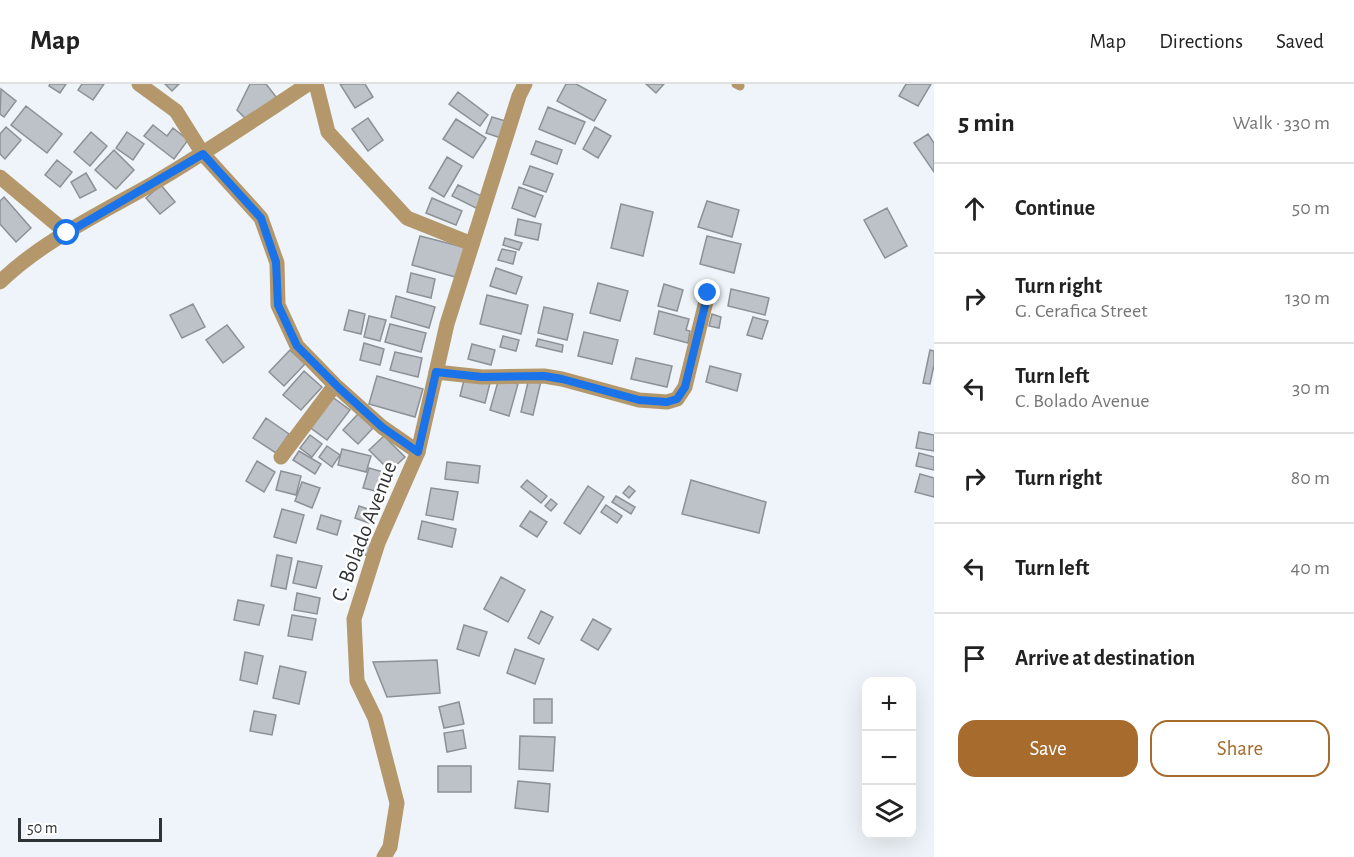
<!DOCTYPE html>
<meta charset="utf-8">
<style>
body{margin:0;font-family:"Alegreya Sans",sans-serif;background:#f6f6f6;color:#222}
.controls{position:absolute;right:18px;bottom:18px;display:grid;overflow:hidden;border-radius:12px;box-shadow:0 6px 24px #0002}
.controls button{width:54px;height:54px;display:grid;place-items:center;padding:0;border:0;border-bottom:2px solid #e0e0e0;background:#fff;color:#222;font:30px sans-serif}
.scale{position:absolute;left:18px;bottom:15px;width:144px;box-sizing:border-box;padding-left:6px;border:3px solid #303335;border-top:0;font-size:16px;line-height:21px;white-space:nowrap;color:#303335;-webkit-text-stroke:4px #fff;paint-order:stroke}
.stop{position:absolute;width:18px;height:18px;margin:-14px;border:4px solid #1a73e8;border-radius:50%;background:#fff}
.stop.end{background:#1a73e8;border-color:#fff;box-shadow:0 2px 6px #0008}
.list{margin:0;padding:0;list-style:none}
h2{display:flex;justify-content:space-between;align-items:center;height:78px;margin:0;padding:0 24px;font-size:26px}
h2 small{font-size:20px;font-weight:400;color:#767676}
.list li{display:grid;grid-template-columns:39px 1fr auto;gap:18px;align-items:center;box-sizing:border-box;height:90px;padding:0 24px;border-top:2px solid #e0e0e0}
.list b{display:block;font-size:22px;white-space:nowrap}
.list p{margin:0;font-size:20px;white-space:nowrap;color:#767676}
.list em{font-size:20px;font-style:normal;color:#767676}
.actions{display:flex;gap:12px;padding:18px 24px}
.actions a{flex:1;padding:14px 0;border:2px solid #a76c2d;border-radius:18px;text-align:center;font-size:21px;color:#a76c2d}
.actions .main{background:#a76c2d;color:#fff}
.icon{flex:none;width:33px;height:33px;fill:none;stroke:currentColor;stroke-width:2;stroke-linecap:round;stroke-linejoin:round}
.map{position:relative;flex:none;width:934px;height:773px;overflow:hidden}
header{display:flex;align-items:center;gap:36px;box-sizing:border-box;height:84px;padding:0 30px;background:#fff;border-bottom:2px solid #e0e0e0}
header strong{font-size:28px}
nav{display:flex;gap:33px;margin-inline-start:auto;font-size:21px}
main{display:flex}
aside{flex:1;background:#fff}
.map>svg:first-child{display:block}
</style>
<header>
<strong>Map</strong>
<nav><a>Map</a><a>Directions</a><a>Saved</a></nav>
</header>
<main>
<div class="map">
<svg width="934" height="773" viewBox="0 0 934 773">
<rect width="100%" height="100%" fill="#eef4f9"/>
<path fill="#bcc2c7" stroke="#8b9195" stroke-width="1.5" d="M50,0H66L60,9L49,2Z
M82,0H104L93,16L78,6Z
M165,0H179L172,7Z
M250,0H266L277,14L245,34L237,26Z
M340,0H365L373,13L355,24Z
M566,0H576L606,16L594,37L557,17Z
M646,0H664L656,9Z
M906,0H931L918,22L899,12Z
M1,5L16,17L4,33L0,30Z
M458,8L488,31L480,42L449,20Z
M26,22L62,50L47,69L11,41Z
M548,23L585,38L575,60L539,45Z
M492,33L509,38L504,55L486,49Z
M368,34L383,56L368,67L352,45Z
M456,35L486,54L473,74L443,55Z
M153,41L167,52L173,44L188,56L174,75L144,52Z
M6,43L21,56L5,75L0,70V50Z
M595,43L611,52L598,74L583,65Z
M91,48L107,62L90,82L74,68Z
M127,48L144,60L133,76L116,64Z
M928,50L934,59V88L914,59Z
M536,57L562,66L557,80L531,70Z
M114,66L134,86L116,105L95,86Z
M447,73L462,82L444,113L429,104Z
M57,76L72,88L60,103L45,91Z
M530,82L553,90L546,108L523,100Z
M86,89L96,106L80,114L71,98Z
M161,101L175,118L160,130L146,114Z
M458,101L490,116L484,128L452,112Z
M519,103L543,112L535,133L512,124Z
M4,113L31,144L16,158L0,140V117Z
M432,114L462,127L456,141L426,129Z
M707,117L739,126L732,153L698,143Z
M621,120L653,128L643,172L611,164Z
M887,124L907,162L885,174L864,136Z
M518,135L541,140L538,156L515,151Z
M420,152L467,164L459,194L412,181Z
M707,152L741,160L734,189L700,180Z
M505,154L522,159L519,166L503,161Z
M502,165L516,168L513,180L498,176Z
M496,184L522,193L516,210L490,202Z
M411,189L435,195L431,214L407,208Z
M598,199L628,207L620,237L590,229Z
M664,200L683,206L677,227L658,222Z
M731,205L769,214L765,231L728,222Z
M487,211L528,221L521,250L480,240Z
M396,212L435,223L429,244L391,233Z
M193,220L205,243L182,254L170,231Z
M544,223L573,230L567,256L538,249Z
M349,226L365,230L361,250L344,246Z
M659,227L689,235L686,246L690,247L688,259L654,250Z
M712,230L721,233L719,244L709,242Z
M369,232L386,236L380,257L364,253Z
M753,233L768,237L762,255L747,251Z
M390,240L426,249L421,268L385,258Z
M227,241L244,263L223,279L206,256Z
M584,248L618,256L612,280L578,272Z
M503,252L519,256L516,267L500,263Z
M538,255L563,261L562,268L536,262Z
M364,259L384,265L380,281L360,276Z
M472,260L495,266L491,281L468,275Z
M290,266L305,280L284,302L269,288Z
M930,266L934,267V281L930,300L923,299Z
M395,268L422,274L418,293L390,286Z
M636,274L672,282L667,303L631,295Z
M710,282L741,290L737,307L706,298Z
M304,287L322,303L301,326L283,311Z
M377,292L423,305L415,333L369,320Z
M465,292L490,299L485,319L460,312Z
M499,294L518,300L509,332L490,326Z
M529,294L541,297L533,331L521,328Z
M331,312L350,326L327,356L308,342Z
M358,330L373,344L358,360L343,346Z
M266,334L289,350L276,369L253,354Z
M919,348L934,351V367L916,364Z
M310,351L322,360L312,373L300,364Z
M384,352L405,373L390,387L369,366Z
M327,362L340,371L332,383L319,373Z
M342,365L371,372L366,388L338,381Z
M299,367L321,380L315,390L293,376Z
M919,369L934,373V386L916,382Z
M257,377L275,388L264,408L246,397Z
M447,378L480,382L478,399L445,395Z
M369,384L390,390L384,409L363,404Z
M281,387L301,392L296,411L276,406Z
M920,390L934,394V413L915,408Z
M527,396L547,412L541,419L521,403Z
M691,396L766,418L759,449L682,430Z
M302,398L320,404L312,424L295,417Z
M588,402L604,413L580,450L564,439Z
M629,402L635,407L629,414L623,409Z
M431,404L458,408L453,436L426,431Z
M616,412L635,423L631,430L612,418Z
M551,415L557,420L551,427L545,422Z
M606,421L622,432L617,439L601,428Z
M359,422L377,428L372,440L355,434Z
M282,425L304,431L296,459L274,453Z
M530,427L547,438L537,453L520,442Z
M321,431L341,437L337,451L317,445Z
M422,437L456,445L452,463L418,455Z
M364,458L380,465L376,475L360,469Z
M277,471L292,474L286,505L271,502Z
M298,477L322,482L316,504L293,499Z
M501,493L525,506L508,538L484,525Z
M297,509L320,514L317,530L294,526Z
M238,516L264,521L259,541L234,536Z
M541,527L553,533L539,560L528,554Z
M292,531L316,535L312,556L288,552Z
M593,535L611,545L598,566L581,556Z
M464,541L487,548L479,572L457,565Z
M515,565L544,575L535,600L507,589Z
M245,568L263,572L257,600L240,596Z
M437,576L440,609L387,613L373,578Z
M280,582L306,588L299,620L273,614Z
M534,615H552V639H534Z
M459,618L464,640L444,644L439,623Z
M254,627L276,631L272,651L250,647Z
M463,646L466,664L447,668L444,649Z
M520,652L555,653L553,687L519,685Z
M438,682H471V708H438Z
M518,697L550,700L548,728L515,724Z"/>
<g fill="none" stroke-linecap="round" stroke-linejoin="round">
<path stroke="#b4986c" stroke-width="9" d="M736,0L740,2"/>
<path stroke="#b4986c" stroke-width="15" d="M139,0L176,27L203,70L261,134L277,179L278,221L297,262L335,301L382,343L418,368
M316,0L328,48L407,134L472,160
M0,93L67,149
M0,198C42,157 103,128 154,99C207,68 257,34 308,0
M436,288L482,293L544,292L562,295L639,316L667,318L677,315L685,303L708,209
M281,373L335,301"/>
<path stroke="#b4986c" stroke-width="15" d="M384,773L390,763L397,719L375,634L357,597L354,535L378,459L418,368L447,240L519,12L525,0"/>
</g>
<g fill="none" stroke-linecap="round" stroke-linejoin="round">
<path stroke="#1a73e8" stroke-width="8" d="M67,149L203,70L261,134L276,178L278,221L297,262L339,304L382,343L418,368L436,288L482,293L544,292L562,295L639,316L667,318L677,315L685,303L708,209"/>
</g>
<g text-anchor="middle" stroke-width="5" stroke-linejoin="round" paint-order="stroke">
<g font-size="22" fill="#303335" stroke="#fff">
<text transform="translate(363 447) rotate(-69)" y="8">C. Bolado Avenue</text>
</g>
</g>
</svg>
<div class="controls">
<button>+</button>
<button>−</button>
<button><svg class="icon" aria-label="layers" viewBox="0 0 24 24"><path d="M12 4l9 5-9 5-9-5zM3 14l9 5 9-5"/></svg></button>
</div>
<div class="scale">50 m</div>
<div class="stop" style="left:67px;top:149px"></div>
<div class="stop end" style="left:708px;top:209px"></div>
</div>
<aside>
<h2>5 min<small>Walk · 330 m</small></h2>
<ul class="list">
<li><svg class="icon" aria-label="ahead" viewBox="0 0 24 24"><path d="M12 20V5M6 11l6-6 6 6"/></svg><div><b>Continue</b></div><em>50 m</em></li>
<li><svg class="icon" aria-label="right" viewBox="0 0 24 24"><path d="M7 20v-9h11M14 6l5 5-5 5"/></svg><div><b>Turn right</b><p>G. Cerafica Street</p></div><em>130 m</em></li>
<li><svg class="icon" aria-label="left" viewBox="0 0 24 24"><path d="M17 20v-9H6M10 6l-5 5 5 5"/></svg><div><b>Turn left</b><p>C. Bolado Avenue</p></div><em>30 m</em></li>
<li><svg class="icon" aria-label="right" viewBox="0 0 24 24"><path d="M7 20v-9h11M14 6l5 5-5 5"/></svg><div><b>Turn right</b></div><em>80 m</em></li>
<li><svg class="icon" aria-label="left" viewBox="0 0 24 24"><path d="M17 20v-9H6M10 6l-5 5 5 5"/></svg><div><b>Turn left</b></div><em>40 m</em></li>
<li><svg class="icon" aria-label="arrive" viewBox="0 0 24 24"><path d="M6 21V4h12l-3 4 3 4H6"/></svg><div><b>Arrive at destination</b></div></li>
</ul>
<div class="actions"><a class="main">Save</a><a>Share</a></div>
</aside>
</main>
